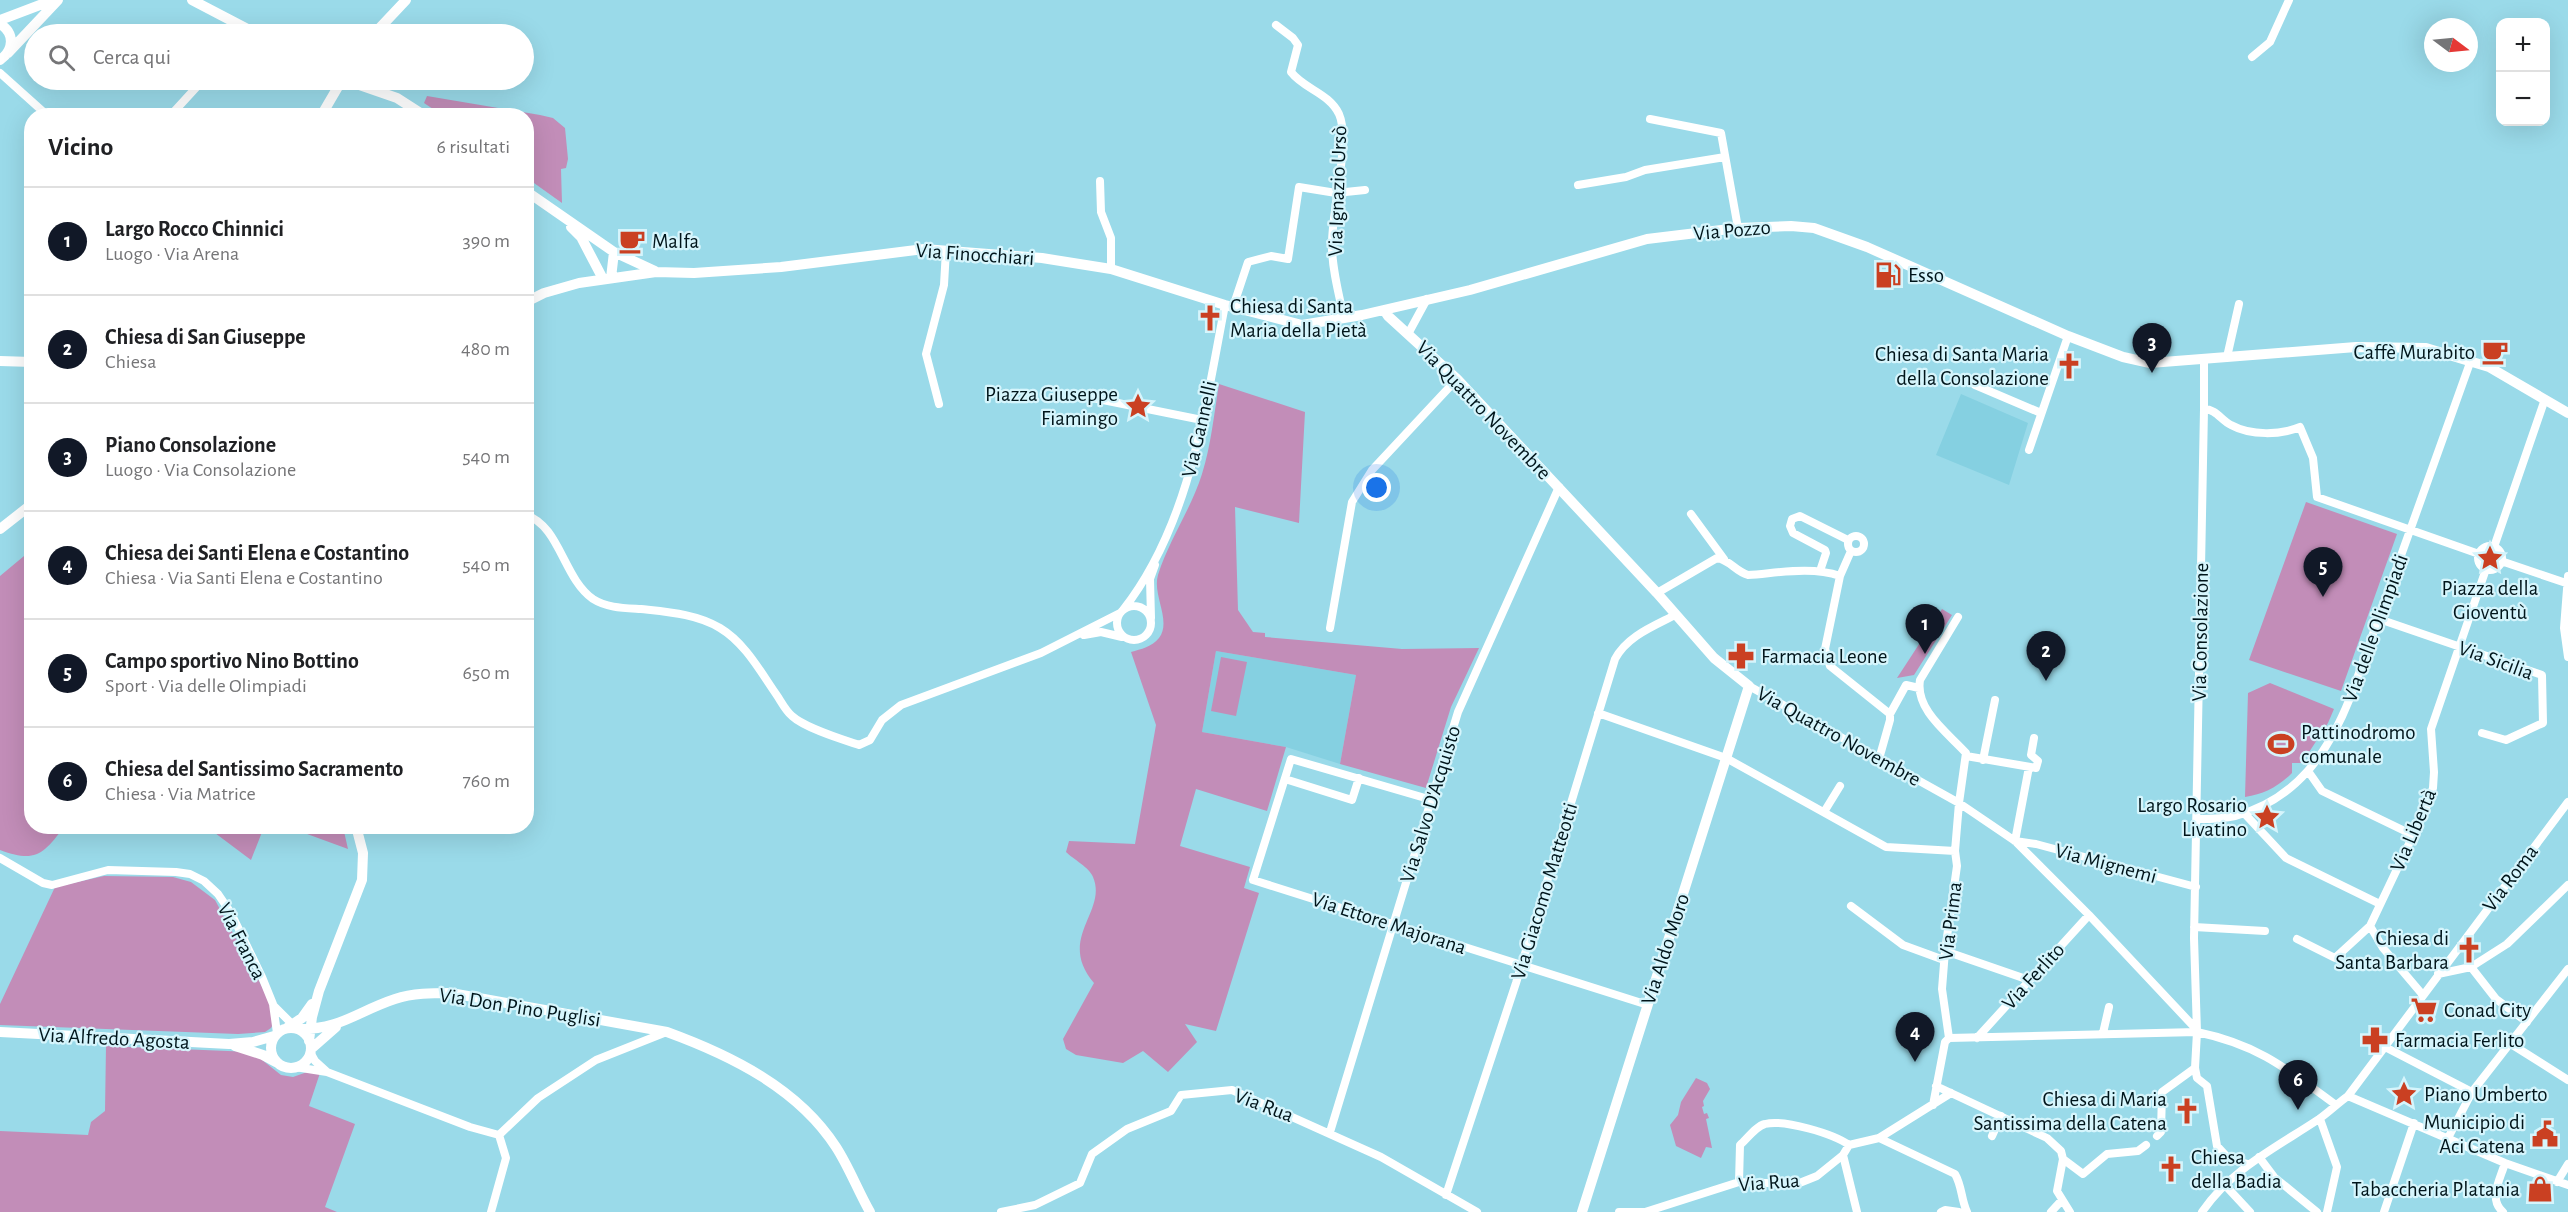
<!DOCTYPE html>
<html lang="it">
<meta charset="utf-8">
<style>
body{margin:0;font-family:"Alegreya Sans",sans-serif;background:#f6f6f6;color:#202124}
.controls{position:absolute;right:18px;top:18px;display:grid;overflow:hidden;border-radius:12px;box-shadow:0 6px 24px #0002}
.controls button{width:54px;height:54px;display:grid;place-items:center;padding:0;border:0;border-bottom:2px solid #e0e0e0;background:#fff;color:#202124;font:30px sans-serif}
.compass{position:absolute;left:2424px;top:18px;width:54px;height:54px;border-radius:50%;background:#fff;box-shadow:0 6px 24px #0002;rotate:106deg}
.you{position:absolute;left:1377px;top:488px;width:21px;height:21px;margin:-15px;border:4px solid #fff;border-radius:50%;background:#1a73e8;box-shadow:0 0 0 9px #1a73e833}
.badge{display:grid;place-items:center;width:39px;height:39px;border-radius:50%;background:#111827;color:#fff;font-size:20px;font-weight:700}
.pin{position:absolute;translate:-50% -50px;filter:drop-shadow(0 2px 3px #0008)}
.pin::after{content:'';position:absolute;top:32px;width:21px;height:18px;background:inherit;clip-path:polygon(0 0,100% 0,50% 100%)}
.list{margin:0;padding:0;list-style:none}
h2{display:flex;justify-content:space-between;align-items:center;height:78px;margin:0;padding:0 24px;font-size:26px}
h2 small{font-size:20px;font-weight:400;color:#757577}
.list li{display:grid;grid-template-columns:39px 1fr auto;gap:18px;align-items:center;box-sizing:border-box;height:108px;padding:0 24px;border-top:2px solid #e0e0e0}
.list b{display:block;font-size:22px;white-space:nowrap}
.list p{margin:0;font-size:20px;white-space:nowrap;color:#757577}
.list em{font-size:20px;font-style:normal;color:#757577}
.icon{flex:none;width:33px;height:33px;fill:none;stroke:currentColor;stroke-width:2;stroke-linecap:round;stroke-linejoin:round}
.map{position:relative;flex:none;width:2568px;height:1212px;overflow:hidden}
.search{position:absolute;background:#fff;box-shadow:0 6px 24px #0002;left:24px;top:24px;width:510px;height:66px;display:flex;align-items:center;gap:15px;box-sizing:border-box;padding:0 21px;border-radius:33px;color:#757577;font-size:22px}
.panel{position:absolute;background:#fff;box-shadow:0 6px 24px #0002;left:24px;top:108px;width:510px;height:726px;border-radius:24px}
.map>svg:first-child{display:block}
</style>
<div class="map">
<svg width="2568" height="1212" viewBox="0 0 2568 1212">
<rect width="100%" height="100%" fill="#9adae9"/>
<path fill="#85d0e1" d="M1961,394L2028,423L2009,485L1936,455Z
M1216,651L1356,675L1340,764L1286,747L1202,732Z"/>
<path fill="#c28db8" d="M427,96L540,115L553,118L565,128L568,159L566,168L561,169L562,203L527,178L526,116L442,115L424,103Z
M1219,384L1305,412L1299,523L1235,507L1238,610L1253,632L1265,633V637L1402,649L1479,648L1451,707L1426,788L1340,764L1356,675L1216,651L1202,732L1286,747L1267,811L1196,789L1180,846L1250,867L1244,888L1259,893L1216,1031L1185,1024L1197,1042L1168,1072L1143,1051L1123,1063L1076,1055L1066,1049L1063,1039L1094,983C1056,938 1108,912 1093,877C1090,868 1073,859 1066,852L1069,841L1135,844L1156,725L1131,652C1141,649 1152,647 1159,638C1172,621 1152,595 1158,575C1169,540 1191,509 1202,474C1211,445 1214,414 1219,384Z
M2306,502L2397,534L2341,691L2249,660Z
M30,551L32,826L64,827C43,855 35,863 0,850V576Z
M1942,609L1952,615L1914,675L1897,678Z
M1221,657L1247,662L1236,716L1211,711Z
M2270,683L2334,709L2328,723L2302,763H2292V773C2278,787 2264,794 2245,797L2248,693Z
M215,827V826L264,827L251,860L215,833Z
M288,827H343L348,849Z
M104,876L173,877L191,882L215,900L271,1003L274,1022L271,1028L265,1032L238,1034L0,1025V1004L55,887Z
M106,1046L252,1052L281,1075L293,1077L310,1071L320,1073L309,1106L355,1124L325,1207L337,1212H0V1131L88,1135L91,1122L105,1111Z
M1696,1078L1707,1083L1710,1089L1703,1101L1704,1106L1702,1107L1704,1114L1707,1113L1709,1118L1706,1119L1712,1148L1706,1147L1701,1158L1676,1146L1670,1125L1678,1115L1681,1102Z"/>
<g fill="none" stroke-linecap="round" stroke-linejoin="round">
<path stroke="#fff" stroke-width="8" d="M1276,25L1293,38L1298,45L1291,72C1304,89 1329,93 1339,114C1351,141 1331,212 1332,246C1332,269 1339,295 1344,318
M2252,57L2270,42L2289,0
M0,73L48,116
M170,116L203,80
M1650,119L1721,133L1738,228
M1100,181L1101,212L1111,238V269
M1578,185L1626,177L1645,170L1725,157
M1233,307L1248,262L1271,256L1288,259L1299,187L1336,193L1365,190
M1408,334L1427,299
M2227,357L2239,304
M1975,385L2041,413
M1093,398L1202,420
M939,404L926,354L944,285L946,250
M2204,409V359
M2029,450L2068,336
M1691,514L1724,559
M526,515C560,526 563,578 593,599C607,608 624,608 641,609C668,612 697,614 720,628C745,643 760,671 776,694C781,701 785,710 792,716C805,728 841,739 859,745L870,740L882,720L901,705L1041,653L1120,613
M1848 544a8 8 0 1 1 16 0a8 8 0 1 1-16 0Z
M2478 558a12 12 0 1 1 24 0a12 12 0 1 1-24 0Z
M2494,547L2545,399
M2501,561L2566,583
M1820,571L1826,553L1825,550L1793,533L1790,526L1792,519L1800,516L1848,540
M1840,576L1851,551
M2568,576L2564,628L2568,657
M1657,593L1717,558C1730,560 1735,571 1748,575C1778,573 1811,566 1840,576L1825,649L1830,666L1890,714V720L1879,759
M1117 623a17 17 0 1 1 34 0a17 17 0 1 1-34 0Z
M1123,610C1190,525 1205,408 1225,305
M1151,618L1150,579L1155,565
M2379,619L2542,675L2543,723L2506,740L2482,733
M1330,628L1352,502L1372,470L1457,379
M1084,635L1101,632L1122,637
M1749,686L1959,803L2015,841L2089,915L2197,1030
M1598,713L1726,758L1886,847L1955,851
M1890,714L1906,685L1919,688
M1966,756L2036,768L2038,761L2031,755L2034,738
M1983,760L1995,700
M2029,767L2015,841L2036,844L2196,887
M2308,771L2322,791L2413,835
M1285,779L1352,800L1359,778
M1432,800L1291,759L1253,880L1648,1005
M1824,812L1840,786
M2244,813L2286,858L2380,904
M2198,819C2209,819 2223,819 2235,816C2296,800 2328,753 2350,698L2471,360
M0,858L43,883L52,885L108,870L176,872L190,874L204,881L218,894L231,913L262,977L273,1004L277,1033
M1851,906L1903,945L1944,960
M2370,926L2383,948L2422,994
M2194,927L2265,931
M2297,939L2335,958L2370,926L2426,808L2433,788L2434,772L2431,729L2486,569
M1945,951L2029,980
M2471,967L2496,999L2527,1022
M2438,974L2471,967L2507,944L2568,885
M274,1006L295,1027
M2103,1033L2109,1007
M1949,1038L1942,989L1945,951L1957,866L1955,851L1959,803L1966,753C1948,733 1915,710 1920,680L1958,617
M1977,1038L2089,915
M2511,1044L2568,1080
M2383,1046L2472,1092
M310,1052L315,1061L326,1071
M295,1067L327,1072L470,1127L499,1135
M1936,1086L2047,1138L2061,1151L2063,1159L2083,1174L2107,1154L2138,1151L2146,1145
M2348,1096L2505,1163L2568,1185
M1933,1105L1945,1042L1949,1038L2197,1032C2259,1045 2287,1069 2336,1105
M2320,1119L2337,1167L2327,1212
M1330,1132L1458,712L1559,487
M499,1135L538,1098L596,1060L664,1033
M1992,1136L2001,1116
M2157,1136L2161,1132L2162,1092L2195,1068
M1879,1138L1955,1174C1962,1186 1961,1199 1967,1212
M2448,1138L2472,1092L2568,969
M2259,1157L2274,1177L2317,1212
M2063,1159L2057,1191L2070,1212
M2248,1164L2229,1159L2217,1146L2207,1086L2197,1078L2195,1068L2197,1032L2194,938L2204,409C2216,409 2221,420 2231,425C2251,436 2281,435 2300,427L2313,458L2317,497L2479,554
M1739,1182L1740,1145C1747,1139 1756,1126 1765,1124C1784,1119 1834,1134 1849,1145
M2557,1182L2568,1164
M2224,1184L2250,1212
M1446,1195L1516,983L1615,659C1627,636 1654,626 1675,615
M491,1212L506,1158L499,1135
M1001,1212L1035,1205L1080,1183L1092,1154L1127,1129L1171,1111L1181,1095L1232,1090L1381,1157L1477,1212
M1619,1212H1645L1739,1182L1797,1184L1817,1176L1843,1155
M1857,1212L1843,1155L1849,1145L1879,1138L1951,1093
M1941,1212L1945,1210L1959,1212
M2051,1212L2062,1200
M2202,1212C2231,1169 2277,1147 2319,1119C2329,1112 2338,1103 2348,1096L2568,802
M2384,1212L2414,1123
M2503,1212C2488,1199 2500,1180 2505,1163"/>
<path stroke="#fff" stroke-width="10" d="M192,0L257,34
M0,20L53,0
M0,24C15,33 14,50 0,60
M374,34L406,0
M8,53L58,0
M345,80L397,98L425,116
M321,116L342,80
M526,191L614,252L655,271
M571,227L581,237L603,279
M611,278L614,252
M526,302L544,293L579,283L656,272L694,273L781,267L924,249L1042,258L1111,269L1225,305L1302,325L1362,315L1470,290L1647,239L1738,228L1791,226L1814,228L1867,247L2068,336L2123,357L2150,363L2356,347L2426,348L2489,367L2568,413
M1384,310L1388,316L1457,379L1657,593L1714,658L1749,686L1582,1212
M0,361L32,362
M0,529L32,504
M287,1028L302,1018L312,1004
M271 1048a20 20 0 1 1 40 0a20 20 0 1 1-40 0Z
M298,1029C340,1030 358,1011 395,999C413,993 432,993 451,993L667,1032C730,1055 798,1088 836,1147C849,1167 858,1191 870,1212
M0,1032L229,1044L253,1042L274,1036
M309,1041L312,1017L319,991L362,880L363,853L356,826
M235,1046L263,1055L276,1062
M311,1049L336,1027"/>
</g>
<defs>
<g id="cafe-bare" transform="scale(2.07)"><path d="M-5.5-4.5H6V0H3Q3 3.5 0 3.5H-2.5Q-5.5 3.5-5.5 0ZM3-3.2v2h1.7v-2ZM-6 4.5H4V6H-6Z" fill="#ca4022" stroke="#d6f5fc" stroke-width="2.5" paint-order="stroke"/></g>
<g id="fuel-bare" transform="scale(2.07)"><path d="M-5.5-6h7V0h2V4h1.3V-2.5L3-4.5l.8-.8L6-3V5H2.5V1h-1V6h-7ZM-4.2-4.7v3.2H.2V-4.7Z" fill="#ca4022" stroke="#d6f5fc" stroke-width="2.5" paint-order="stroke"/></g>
<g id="church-bare" transform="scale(2.07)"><path d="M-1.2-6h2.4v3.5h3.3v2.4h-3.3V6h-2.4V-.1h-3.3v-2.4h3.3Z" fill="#ca4022" stroke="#d6f5fc" stroke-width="2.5" paint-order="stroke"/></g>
<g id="sight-bare" transform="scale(2.07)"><path d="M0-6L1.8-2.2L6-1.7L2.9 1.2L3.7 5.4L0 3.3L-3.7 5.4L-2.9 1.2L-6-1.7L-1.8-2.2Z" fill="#ca4022" stroke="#d6f5fc" stroke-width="2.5" paint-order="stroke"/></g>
<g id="pharmacy-bare" transform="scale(2.07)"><path d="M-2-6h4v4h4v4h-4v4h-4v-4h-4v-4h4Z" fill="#ca4022" stroke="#d6f5fc" stroke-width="2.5" paint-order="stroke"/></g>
<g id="stadium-bare" transform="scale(2.07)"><path d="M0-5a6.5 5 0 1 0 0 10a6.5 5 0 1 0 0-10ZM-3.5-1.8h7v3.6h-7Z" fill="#ca4022" stroke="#d6f5fc" stroke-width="2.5" paint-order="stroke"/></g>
<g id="supermarket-bare" transform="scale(2.07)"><path d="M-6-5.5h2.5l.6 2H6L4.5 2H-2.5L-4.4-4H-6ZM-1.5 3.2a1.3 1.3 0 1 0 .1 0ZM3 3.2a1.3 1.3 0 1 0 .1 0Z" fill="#ca4022" stroke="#d6f5fc" stroke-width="2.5" paint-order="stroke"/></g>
<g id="civic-bare" transform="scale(2.07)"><path d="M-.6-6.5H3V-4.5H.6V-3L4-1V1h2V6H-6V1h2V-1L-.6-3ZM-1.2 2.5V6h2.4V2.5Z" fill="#ca4022" stroke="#d6f5fc" stroke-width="2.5" paint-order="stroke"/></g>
<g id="shop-bare" transform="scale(2.07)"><path d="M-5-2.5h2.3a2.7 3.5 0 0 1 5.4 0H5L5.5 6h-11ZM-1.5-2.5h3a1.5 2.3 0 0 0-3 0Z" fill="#ca4022" stroke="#d6f5fc" stroke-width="2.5" paint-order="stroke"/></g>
</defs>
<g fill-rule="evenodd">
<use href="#cafe-bare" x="632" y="241"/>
<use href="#fuel-bare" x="1888" y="275"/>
<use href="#church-bare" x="1210" y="318"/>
<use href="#cafe-bare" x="2495" y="352"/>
<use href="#church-bare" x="2069" y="366"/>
<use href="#sight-bare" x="1138" y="406"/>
<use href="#sight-bare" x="2490" y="558"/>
<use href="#pharmacy-bare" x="1741" y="656"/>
<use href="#stadium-bare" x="2281" y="744"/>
<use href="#sight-bare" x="2267" y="817"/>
<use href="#church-bare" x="2469" y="950"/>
<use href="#supermarket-bare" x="2424" y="1010"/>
<use href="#pharmacy-bare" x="2375" y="1040"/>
<use href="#sight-bare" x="2404" y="1094"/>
<use href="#church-bare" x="2187" y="1111"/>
<use href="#civic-bare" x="2545" y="1134"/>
<use href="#church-bare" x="2171" y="1169"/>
<use href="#shop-bare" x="2540" y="1189"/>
</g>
<g text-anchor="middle" stroke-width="4.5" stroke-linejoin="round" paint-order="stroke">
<g font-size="21" fill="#00151b" stroke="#d6f5fc">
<text transform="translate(1337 191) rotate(-88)" y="7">Via Ignazio Ursò</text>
<text transform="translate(1732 230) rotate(-5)" y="7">Via Pozzo</text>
<text transform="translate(975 254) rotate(4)" y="7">Via Finocchiari</text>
<text transform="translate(1484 410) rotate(46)" y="7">Via Quattro Novembre</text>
<text transform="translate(1199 429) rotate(-77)" y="7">Via Gannelli</text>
<text transform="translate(2375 628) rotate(-70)" y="7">Via delle Olimpiadi</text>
<text transform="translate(2200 632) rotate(-89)" y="7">Via Consolazione</text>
<text transform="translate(2496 660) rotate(20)" y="7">Via Sicilia</text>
<text transform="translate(1839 736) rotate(29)" y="7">Via Quattro Novembre</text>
<text transform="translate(1430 804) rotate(-73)" y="7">Via Salvo D'Acquisto</text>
<text transform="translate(2413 830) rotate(-67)" y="7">Via Libertà</text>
<text transform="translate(2106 863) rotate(15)" y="7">Via Mignemi</text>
<text transform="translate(2510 878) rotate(-53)" y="7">Via Roma</text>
<text transform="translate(1544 891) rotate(-73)" y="7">Via Giacomo Matteotti</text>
<text transform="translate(1950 921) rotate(-83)" y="7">Via Prima</text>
<text transform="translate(1389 923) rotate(18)" y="7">Via Ettore Majorana</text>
<text transform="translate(242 941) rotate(63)" y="7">Via Franca</text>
<text transform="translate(1665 949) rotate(-72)" y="7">Via Aldo Moro</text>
<text transform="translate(2033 976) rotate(-48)" y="7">Via Ferlito</text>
<text transform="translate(520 1007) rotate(9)" y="7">Via Don Pino Puglisi</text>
<text transform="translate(114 1038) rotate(3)" y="7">Via Alfredo Agosta</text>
<text transform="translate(1264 1105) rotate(21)" y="7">Via Rua</text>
<text transform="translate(1769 1182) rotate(-4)" y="7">Via Rua</text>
</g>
<g font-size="21" fill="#00151b" stroke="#d6f5fc" text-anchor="start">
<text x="652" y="248">Malfa</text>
<text x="1908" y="282">Esso</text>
<text x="1230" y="313">Chiesa di Santa<tspan x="1230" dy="24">Maria della Pietà</tspan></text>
<text x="2475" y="359" text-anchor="end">Caffè Murabito</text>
<text x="2049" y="361" text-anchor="end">Chiesa di Santa Maria<tspan x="2049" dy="24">della Consolazione</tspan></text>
<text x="1118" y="401" text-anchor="end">Piazza Giuseppe<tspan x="1118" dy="24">Fiamingo</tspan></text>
<text x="2490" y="595" text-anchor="middle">Piazza della<tspan x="2490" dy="24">Gioventù</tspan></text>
<text x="1761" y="663">Farmacia Leone</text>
<text x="2301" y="739">Pattinodromo<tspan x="2301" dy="24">comunale</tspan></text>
<text x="2247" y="812" text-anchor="end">Largo Rosario<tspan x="2247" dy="24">Livatino</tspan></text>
<text x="2449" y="945" text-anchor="end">Chiesa di<tspan x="2449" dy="24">Santa Barbara</tspan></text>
<text x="2444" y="1017">Conad City</text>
<text x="2395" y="1047">Farmacia Ferlito</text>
<text x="2424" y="1101">Piano Umberto</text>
<text x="2167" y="1106" text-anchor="end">Chiesa di Maria<tspan x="2167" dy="24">Santissima della Catena</tspan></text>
<text x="2525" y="1129" text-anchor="end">Municipio di<tspan x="2525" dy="24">Aci Catena</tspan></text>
<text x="2191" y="1164">Chiesa<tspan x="2191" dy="24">della Badia</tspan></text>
<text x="2520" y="1196" text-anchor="end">Tabaccheria Platania</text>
</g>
</g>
</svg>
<div class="controls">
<button>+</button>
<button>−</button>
</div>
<svg class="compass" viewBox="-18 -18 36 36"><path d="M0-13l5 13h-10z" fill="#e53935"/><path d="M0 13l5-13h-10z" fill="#757577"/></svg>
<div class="you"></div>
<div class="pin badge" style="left:1925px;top:654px">1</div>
<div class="pin badge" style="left:2046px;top:681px">2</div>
<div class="pin badge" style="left:2152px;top:373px">3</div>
<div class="pin badge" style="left:1915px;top:1062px">4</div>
<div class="pin badge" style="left:2323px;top:597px">5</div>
<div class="pin badge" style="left:2298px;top:1110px">6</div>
<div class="search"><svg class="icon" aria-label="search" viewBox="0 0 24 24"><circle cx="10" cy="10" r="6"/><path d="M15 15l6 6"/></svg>Cerca qui</div>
<section class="panel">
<h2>Vicino<small>6 risultati</small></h2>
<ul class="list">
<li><span class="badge">1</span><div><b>Largo Rocco Chinnici</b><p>Luogo · Via Arena</p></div><em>390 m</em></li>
<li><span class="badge">2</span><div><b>Chiesa di San Giuseppe</b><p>Chiesa</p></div><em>480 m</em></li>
<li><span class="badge">3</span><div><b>Piano Consolazione</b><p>Luogo · Via Consolazione</p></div><em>540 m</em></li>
<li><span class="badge">4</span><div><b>Chiesa dei Santi Elena e Costantino</b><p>Chiesa · Via Santi Elena e Costantino</p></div><em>540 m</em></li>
<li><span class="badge">5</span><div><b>Campo sportivo Nino Bottino</b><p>Sport · Via delle Olimpiadi</p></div><em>650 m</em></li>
<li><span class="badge">6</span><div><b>Chiesa del Santissimo Sacramento</b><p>Chiesa · Via Matrice</p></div><em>760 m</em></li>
</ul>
</section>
</div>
